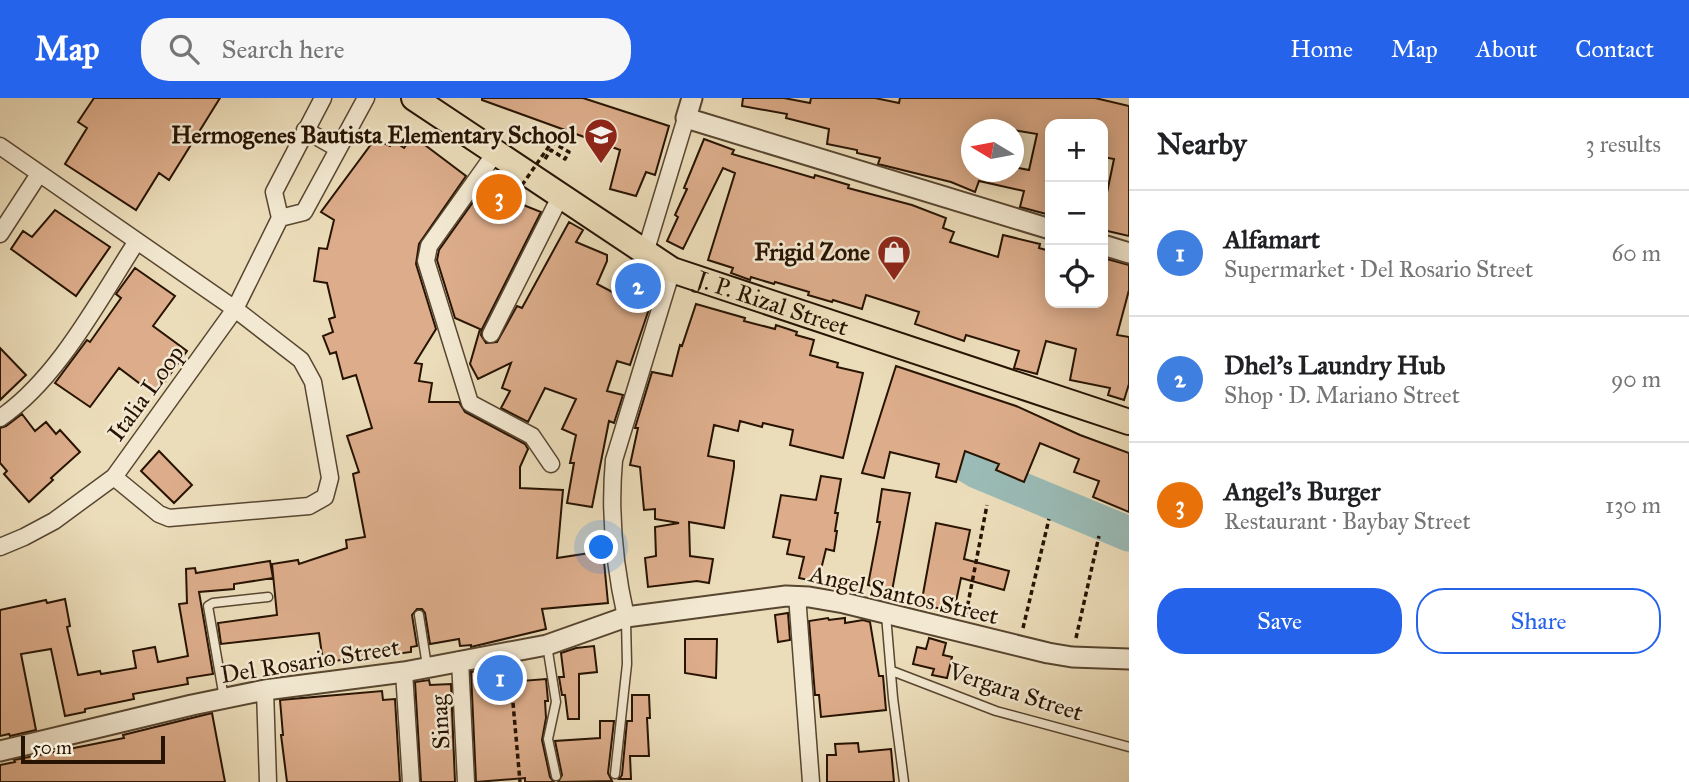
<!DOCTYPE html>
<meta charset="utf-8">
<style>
body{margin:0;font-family:"IM FELL Great Primer",serif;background:#f6f6f6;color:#202124}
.controls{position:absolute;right:21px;top:21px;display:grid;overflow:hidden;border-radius:14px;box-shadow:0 4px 18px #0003}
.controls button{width:63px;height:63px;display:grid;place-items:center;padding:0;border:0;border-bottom:2px solid #e0e0e0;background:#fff;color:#202124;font:35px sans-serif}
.compass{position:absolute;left:961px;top:21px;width:63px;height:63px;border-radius:50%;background:#fff;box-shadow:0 4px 18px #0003;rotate:280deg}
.scale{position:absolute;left:21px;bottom:18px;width:144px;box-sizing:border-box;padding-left:7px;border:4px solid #271302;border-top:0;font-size:19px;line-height:24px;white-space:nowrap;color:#271302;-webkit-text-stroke:5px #f3e9d2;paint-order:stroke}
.you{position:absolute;left:602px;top:450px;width:24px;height:24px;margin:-18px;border:5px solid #fff;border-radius:50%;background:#1a73e8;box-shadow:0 0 0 10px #1a73e833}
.badge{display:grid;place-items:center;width:46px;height:46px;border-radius:50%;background:#2563eb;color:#fff;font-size:23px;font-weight:700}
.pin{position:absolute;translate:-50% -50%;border:4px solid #fff;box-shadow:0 2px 7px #0006}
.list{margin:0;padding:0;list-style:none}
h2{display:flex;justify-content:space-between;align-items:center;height:91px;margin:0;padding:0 28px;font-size:30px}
h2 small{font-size:23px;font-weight:400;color:#757577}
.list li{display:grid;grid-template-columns:46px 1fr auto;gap:21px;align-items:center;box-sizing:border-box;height:126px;padding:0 28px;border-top:2px solid #e0e0e0}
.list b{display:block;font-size:26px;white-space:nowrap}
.list p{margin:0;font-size:23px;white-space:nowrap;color:#757577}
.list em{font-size:23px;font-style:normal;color:#757577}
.actions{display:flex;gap:14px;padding:21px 28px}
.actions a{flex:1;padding:16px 0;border:2px solid #2563eb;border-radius:28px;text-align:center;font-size:24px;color:#2563eb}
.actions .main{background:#2563eb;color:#fff}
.icon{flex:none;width:38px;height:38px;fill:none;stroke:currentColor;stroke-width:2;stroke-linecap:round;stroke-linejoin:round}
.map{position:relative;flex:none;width:1129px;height:684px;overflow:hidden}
header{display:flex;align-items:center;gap:42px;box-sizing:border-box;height:98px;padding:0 35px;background:#2563eb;color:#fff}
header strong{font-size:33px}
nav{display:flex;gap:38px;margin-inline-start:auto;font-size:24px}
.search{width:490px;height:63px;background:#f6f6f6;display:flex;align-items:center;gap:18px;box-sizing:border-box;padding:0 24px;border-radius:28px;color:#757577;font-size:26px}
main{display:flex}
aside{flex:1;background:#fff}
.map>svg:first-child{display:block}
</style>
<header>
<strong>Map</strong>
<div class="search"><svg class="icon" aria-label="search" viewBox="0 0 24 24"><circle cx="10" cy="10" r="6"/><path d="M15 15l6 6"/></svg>Search here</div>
<nav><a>Home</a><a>Map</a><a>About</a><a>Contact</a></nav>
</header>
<main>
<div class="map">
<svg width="1129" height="684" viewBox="0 0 1129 684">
<rect width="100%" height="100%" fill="#ecddba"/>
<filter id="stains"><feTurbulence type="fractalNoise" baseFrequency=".00286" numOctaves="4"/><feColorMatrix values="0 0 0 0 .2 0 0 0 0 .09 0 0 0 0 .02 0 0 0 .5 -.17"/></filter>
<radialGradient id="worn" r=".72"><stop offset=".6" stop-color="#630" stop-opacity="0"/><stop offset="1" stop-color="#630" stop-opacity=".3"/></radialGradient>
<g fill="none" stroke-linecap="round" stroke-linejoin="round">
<path stroke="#9abbb6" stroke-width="35" d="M964,365L977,373L1129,436"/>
</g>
<path fill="#ddad8b" stroke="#271302" stroke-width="2" fill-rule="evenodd" d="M94,0H220L169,82L159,75L136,112L65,66L87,30L78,24Z
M482,0H583L669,28L655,77L646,74L636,98L610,91L620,52L482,2Z
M743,0H784L810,5L811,0H875L899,5L900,0H1095L1129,8V138L1103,132V114L1114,61L1103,59V26H1050V117L1020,109L1024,93L979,83L975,94L951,84L878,66L880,60L857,55V52L827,46L829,31L786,20L787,16L742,8ZM971,32H1013L1037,36L1029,72L1013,69V74H971Z
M413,38L466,78L419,146L416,166L436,231L415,265L422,266L419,283L432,285L429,304H459L465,314L525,346L528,351L520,369V390L563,392L557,460L603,453L608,505L542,511L546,531L471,549V547L460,548L459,541L430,546L425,515L422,511H417L412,517L417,548L411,549V554L352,562V561L323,564L319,535L221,546L218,525L277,517L272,466L298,462L299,466L347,450L346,442L365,439L353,376L359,374L347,338L372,330L356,277L343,281L336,254L330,256L323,238L333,234L329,221L335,219L327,185L314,183L319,150L327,151L334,122L321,114L375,41L390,48L394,43L404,50Z
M704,41L734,52L732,56L814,80L815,77L849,87L848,90L912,107L946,120L943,130L954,134L950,144L998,159L1003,137L1040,146L1039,150L1050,153V205H1103V160L1129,167V192L1117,237L1129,239V286L1124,302L1108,297L1110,290L1070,282L1076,251L1046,243L1037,276L1014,270L1019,253L966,237L964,243L915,226L919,214L866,197L862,211L833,202L832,204L808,197L809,194L775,184L774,186L751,179L750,182L731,175L733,170L708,162L735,75L723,70L683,151L667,143L678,119L675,117L687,91L684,90Z
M489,89L519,111L521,106L541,114L482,231L481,237L486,245L497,244L517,208L522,210L569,124L583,132L576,144L607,157V163L597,186L622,199L620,207L630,211L645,178L653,181L645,210L649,211L630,267L617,263L607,293L623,297L614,325L609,323L592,409L567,405L574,365H570L576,337L562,331L576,301L545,290L528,324L501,310L510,293L502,290L511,265L478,281L470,266L480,231L455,220L437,162L439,152L483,90L487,92Z
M55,112L110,149L76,198L11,151L23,133L32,139Z
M135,170L175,198L153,228L187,253L155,297L119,270L90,309L55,285L87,242L90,244L121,200L116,196Z
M696,206L745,220L744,223L775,231L776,227L797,234L796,237L814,242L810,257L838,265L837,269L863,275L843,360L790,347L793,332L763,325L762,329L740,323L738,333L714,327L708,358L734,363V369L724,430L689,424L690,458L713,461L709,485L697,483L648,489L645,460L656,458L655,429L679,425L655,421V411L644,412L640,369L630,367L638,330H635L652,274L672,278L680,247L682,248Z
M0,250L26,277L0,302Z
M896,268L1016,308L1080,337L1129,355V414L1093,399L1099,383L1074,374L1079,361L1040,345L1024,384L996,372L999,366L965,353L956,384L936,379L939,366L890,354L884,380L862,375Z
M22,316L35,333L46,324L56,336L60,332L80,354L51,380L53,382L29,404L4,376L7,373L0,365V330L6,328Z
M159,353L192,387L174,405L141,373Z
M821,378L841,381L835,415H838L835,433H837L834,453L826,451L818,484L799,480L804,459L787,456L790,442L773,439L781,397L816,402Z
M882,391L910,395L892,493L868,487L880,424H877Z
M936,425L970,432L964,461L1009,473L1004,492L961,480L954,513L921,507Z
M270,463L273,480L234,486V491L199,494L213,576L187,580L188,586L133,596L134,601L85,611V614L65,618L51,551L21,556L36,632L10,638L9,636L0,638V512L46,502L47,505L65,501L70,528L67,529L78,577L100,573L101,576L136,570L133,553L155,549L158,564L188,558L179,506L187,505L186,471L195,470L196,475Z
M788,515L790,542L778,544L775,517Z
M828,520L829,522L845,520V525L863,522L870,524L879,578H883L886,612L821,619L819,597H815L809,523Z
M929,540L946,545L943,557L952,559L947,580L932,577L934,571L913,566L917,549L926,551Z
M685,541H717L716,580L685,575Z
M594,548L597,574L579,576V621H568L565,597H562L559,579H564L561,555L576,550Z
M508,570L509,584L546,581L548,603H545L546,620L542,642L550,679L554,684H525V680L476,684L471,574Z
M429,582L430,587L451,586L455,684H421L415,584Z
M382,593L383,602L395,601L400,684H287L281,637H283L280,602Z
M632,597H649L650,620H647L649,658H630L631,681H619L622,677L627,623H632Z
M212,615L225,684H0V667L15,664L14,662L124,640L123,637Z
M600,623H614L608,675L612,683L558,684L562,677L555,643L600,640Z
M858,645L859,654L891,651L894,684H827V657H836L835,646Z"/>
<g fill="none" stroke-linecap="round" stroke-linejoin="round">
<g stroke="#584630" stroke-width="11">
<path id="service" d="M419,517L427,568
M886,517L893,600L904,684
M547,547L556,604L548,641L556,678
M892,573L996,613L1129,649
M224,600L208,508L213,505L268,499
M615,676L627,566L626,522"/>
</g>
<g stroke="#584630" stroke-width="19">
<path id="minor" d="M305,32L337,50
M0,48L235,211L301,262L313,284L330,380L325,399L309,408L169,420L159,416L114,379
M496,54L429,148L426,163L470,305L532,338L551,366
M280,120L304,114L366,0
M0,136L39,76
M645,155L686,20
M491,236L561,97
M0,320C58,281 100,200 137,143
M0,449L24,439L54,423L114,379L235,211L280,120L274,94L323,0
M797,497L811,684
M626,519C614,466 609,416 614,362L672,172
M460,562L466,684
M404,574L411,684
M265,592L268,684"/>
</g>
<g stroke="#584630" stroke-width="23">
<path id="tertiary" d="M692,0L686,20L1050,131
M1103,147L1129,155
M0,653L192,607L265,592L404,574L547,547L626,519L786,498L809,499L844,505L1048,555L1072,559L1129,561"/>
</g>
<g stroke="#271302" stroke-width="28">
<g id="primary">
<path id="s1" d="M414,0L672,172L1129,324"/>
</g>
</g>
<path stroke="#271302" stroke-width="3.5" stroke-dasharray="5 3.5" stroke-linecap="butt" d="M545,61L551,52L565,61L569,54L552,44
M966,516L987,407
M1023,530L1049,421
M1076,540L1099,438
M510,571L520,684"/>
<use href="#service" stroke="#f3e9d2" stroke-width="8"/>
<use href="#minor" stroke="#f3e9d2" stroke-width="16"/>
<use href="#tertiary" stroke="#f3e9d2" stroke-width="19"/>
<use href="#primary" stroke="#ecddba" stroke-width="24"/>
<path stroke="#271302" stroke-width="3.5" stroke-dasharray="5 3.5" stroke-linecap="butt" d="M522,87L552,44"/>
</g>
<defs>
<g id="school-pin" transform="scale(1.75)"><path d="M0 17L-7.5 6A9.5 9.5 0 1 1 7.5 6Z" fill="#8f2418" stroke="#f3e9d2"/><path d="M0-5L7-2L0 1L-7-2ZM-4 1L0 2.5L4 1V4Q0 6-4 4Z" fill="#fff"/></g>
<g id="shop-pin" transform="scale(1.75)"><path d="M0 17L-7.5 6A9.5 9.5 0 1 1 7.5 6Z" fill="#8f2418" stroke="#f3e9d2"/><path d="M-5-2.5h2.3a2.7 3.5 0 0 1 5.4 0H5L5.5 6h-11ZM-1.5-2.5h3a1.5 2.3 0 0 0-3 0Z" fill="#fff"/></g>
</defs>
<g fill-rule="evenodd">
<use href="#school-pin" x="601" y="37"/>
<use href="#shop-pin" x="894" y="154"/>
</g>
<g text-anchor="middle" stroke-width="5" stroke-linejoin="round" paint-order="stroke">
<g font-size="24" font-weight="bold" fill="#271302" stroke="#f3e9d2" text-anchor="end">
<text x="576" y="45">Hermogenes Bautista Elementary School</text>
<text x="870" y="162">Frigid Zone</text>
</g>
<g font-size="24" fill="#271302" stroke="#f3e9d2">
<text dy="8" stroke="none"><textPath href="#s1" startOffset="416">J. P. Rizal Street</textPath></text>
<text transform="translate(146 295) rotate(-54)" y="8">Italia Loop</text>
<text transform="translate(904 497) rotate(13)" y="8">Angel Santos Street</text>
<text transform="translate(310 563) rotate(-9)" y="8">Del Rosario Street</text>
<text transform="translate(1016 594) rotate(18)" y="8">Vergara Street</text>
<text transform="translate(440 624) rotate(-93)" y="8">Sinag</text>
</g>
</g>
<rect width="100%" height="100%" filter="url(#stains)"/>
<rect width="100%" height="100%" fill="url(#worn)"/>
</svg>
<div class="controls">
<button>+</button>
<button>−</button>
<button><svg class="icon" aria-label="locate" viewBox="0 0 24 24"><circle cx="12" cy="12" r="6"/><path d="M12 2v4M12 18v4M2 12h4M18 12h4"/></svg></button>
</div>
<svg class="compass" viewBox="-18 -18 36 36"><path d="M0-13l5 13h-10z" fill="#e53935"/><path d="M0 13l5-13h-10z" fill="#757577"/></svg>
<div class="scale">50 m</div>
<div class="you"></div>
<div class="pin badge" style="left:500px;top:580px;background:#3f7fe0">1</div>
<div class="pin badge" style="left:638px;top:188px;background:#3f7fe0">2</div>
<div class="pin badge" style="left:499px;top:99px;background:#e8710a">3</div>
</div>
<aside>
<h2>Nearby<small>3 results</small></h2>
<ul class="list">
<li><span class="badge" style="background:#3f7fe0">1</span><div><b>Alfamart</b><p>Supermarket · Del Rosario Street</p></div><em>60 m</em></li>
<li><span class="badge" style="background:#3f7fe0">2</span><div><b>Dhel's Laundry Hub</b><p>Shop · D. Mariano Street</p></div><em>90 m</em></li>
<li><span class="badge" style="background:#e8710a">3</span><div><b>Angel's Burger</b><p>Restaurant · Baybay Street</p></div><em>130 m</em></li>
</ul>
<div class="actions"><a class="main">Save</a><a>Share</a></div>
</aside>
</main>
